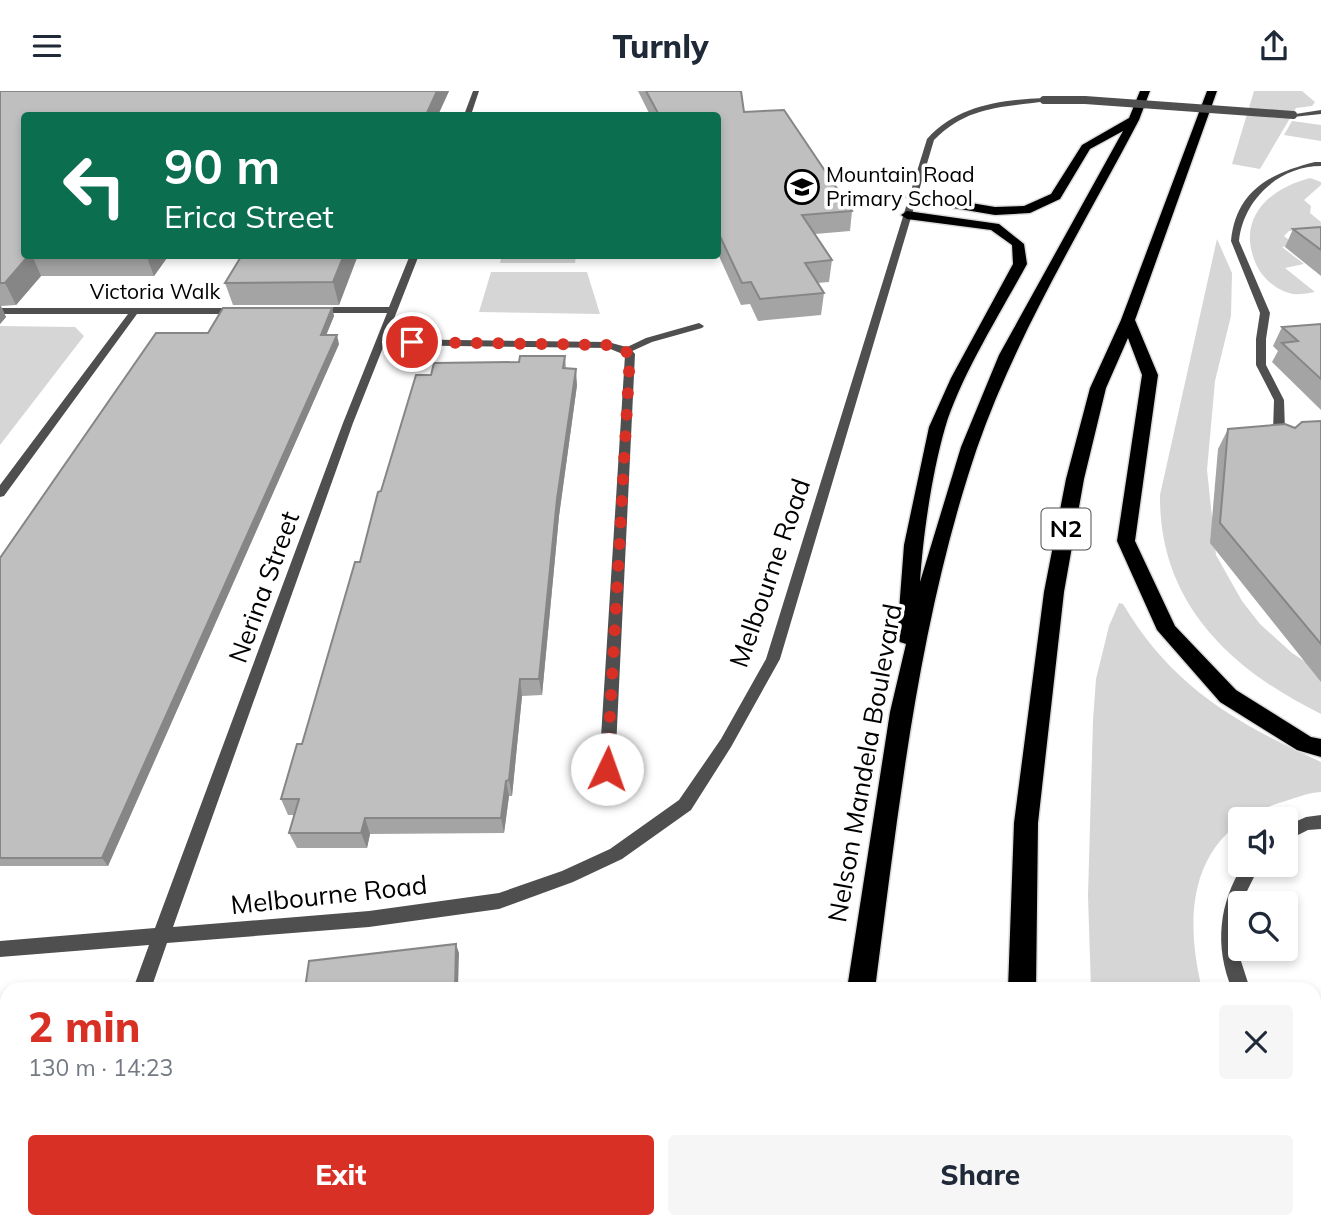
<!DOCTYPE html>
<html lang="en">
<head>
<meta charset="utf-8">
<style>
  :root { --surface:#fff; --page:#f6f6f7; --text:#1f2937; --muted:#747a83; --accent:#d93025 }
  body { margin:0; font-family:Mulish,sans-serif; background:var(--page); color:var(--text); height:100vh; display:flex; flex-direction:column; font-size:26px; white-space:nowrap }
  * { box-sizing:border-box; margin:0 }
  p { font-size:23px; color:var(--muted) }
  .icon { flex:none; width:38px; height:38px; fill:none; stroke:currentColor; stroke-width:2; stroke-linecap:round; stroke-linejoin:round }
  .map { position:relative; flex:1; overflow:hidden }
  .drawer { position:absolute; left:0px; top:891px; width:1321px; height:247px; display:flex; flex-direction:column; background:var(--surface); border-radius:21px 21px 0 0; box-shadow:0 4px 10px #0003 }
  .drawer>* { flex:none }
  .top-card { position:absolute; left:21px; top:21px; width:700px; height:147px; border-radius:7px; box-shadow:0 4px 10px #0003; background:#0b6e4f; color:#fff; overflow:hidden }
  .buttons { position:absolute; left:1228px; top:716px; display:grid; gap:14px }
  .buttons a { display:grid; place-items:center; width:70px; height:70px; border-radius:7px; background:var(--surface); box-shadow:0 4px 10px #0003; font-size:35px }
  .pin { position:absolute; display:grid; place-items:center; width:60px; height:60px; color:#fff; margin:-30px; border:4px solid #fff; border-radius:50%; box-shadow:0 2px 7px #0007 }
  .me { position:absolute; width:77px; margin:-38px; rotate:3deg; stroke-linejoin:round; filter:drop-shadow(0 0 5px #0008) }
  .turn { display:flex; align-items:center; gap:24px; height:147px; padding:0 28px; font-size:32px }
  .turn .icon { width:91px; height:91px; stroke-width:2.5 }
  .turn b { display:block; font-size:49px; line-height:60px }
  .round { display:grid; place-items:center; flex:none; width:74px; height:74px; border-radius:7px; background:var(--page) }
  .head { display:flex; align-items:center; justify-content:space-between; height:119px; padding:0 28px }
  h1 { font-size:42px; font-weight:800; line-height:52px; color:var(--accent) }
  .cta { display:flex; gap:14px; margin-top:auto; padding:14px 28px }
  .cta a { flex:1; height:80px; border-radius:7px; background:var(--accent); color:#fff; font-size:28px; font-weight:800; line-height:80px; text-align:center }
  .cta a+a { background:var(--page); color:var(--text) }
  header { display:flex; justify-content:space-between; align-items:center; height:91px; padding:0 28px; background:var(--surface); font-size:32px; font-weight:800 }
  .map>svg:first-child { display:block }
  .green { fill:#d6d6d6 }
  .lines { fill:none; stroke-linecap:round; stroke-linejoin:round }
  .motorway-casing { stroke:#dbdbdb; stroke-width:3 }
  .service { fill:#4f4f4f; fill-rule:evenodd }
  .minor { fill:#4f4f4f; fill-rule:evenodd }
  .motorway { fill:#000; fill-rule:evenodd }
  .minor-bridge { stroke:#4f4f4f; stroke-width:8 }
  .wall { fill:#a4a4a4 }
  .shaded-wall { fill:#868686 }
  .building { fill:#bfbfbf; stroke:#868686; stroke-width:2 }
  .route { stroke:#d93025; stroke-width:12; stroke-dasharray:0 21.6 }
  .labels { text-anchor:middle; stroke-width:7; stroke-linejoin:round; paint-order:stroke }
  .far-poi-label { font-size:21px; fill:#000; stroke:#fff; text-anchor:start }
  .far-street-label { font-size:21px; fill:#000; stroke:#fff }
  .shield { fill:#fff; stroke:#4c4c4c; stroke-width:2 }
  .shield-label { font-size:24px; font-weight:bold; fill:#000 }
  .street-label { font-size:26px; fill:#000; stroke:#fff }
</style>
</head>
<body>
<header><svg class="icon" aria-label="menu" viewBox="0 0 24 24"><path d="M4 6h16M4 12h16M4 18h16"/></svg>Turnly<svg class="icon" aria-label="share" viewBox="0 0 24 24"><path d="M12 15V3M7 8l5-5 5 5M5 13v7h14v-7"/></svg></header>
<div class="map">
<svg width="1321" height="1136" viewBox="0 0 1321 1136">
  <rect width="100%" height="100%" fill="#fff"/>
  <!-- green -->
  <g class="green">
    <polygon points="1254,0 1302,0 1315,11 1312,15 1296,17 1260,78 1232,73"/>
    <polygon points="1292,30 1321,34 1321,50 1284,44"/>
    <path d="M1310 87 1321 91V94L1304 109 1311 115 1310 122 1321 131V138L1289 140 1284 145 1295 154 1282 156 1304 173 1285 177 1315 201C1308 202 1300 204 1293 203 1277 200 1262 187 1256 173 1236 128 1268 98 1310 87Z"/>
    <path d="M1217 148 1232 182 1231 225 1215 290 1207 379 1216 464 1242 510 1260 533 1292 562 1321 581V623C1230 578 1159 512 1160 404Z"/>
    <polygon points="502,165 502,164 576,165 575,172 500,172"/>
    <polygon points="491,181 587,181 600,223 479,221"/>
    <polygon points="0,235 75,236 84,245 0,354"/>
    <path d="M1119 512 1123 513C1172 596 1236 632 1321 671V701C1306 702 1293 708 1279 712 1193 741 1182 816 1202 898H1091L1088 805 1093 629 1096 588 1109 535Z"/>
    <polygon points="1314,1124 1321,1136 1197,1136 1199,1130 1314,1130"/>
  </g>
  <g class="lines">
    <!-- motorway casing -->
    <g class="motorway-casing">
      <g id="motorway">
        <path d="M1140 0H1150L1139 29C1083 136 1017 242 977 357 918 531 899 716 875 898H847L890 621 906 553 900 551 897 546 904 454 929 336 951 287 1013 173 1012 154 991 139 907 128 901 124 907 120 999 133 1024 153 1027 173C1001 221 960 286 945 337 932 382 923 444 920 491L961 356 999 264 1123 40 1090 58 1060 108 1030 122 995 124 912 110 906 106 912 102 995 116 1024 115 1051 103 1082 54 1129 27Z"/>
        <polygon points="1207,0 1217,0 1135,229 1158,284 1135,450 1175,535 1236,599 1311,646 1321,648 1321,666 1297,659 1220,611 1157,539 1117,450 1142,284 1128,247 1106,297 1084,388 1064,501 1038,732 1036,898 1008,898 1014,732 1044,501 1066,388 1090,297 1121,229"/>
        <polygon points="816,1130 848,1130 847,1136 815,1136"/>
        <rect x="1000" y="1130" width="32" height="6"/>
        <polygon points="1136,1130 1168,1130 1167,1136 1135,1136"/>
      </g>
    </g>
    <!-- service -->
    <g class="service">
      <path d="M1315 71H1321V75C1279 75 1243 109 1239 150L1270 222 1266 248V274L1284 309 1285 340 1288 351 1282 354 1276 351 1273 340 1274 309 1256 274V248L1260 222 1231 150C1236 99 1271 82 1315 71Z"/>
      <polygon points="699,232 704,235 702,237 652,251 630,261 621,259 646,247"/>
    </g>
    <!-- minor -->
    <g class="minor">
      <polygon points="473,0 479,0 471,24 464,24"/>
      <path d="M1044 7 1046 10C1002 17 969 14 934 49L780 568 731 656 691 719 622 768 573 791 499 818 369 836 167 852 151 898H133L149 854 0 866V850L155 837 343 332 387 222H314L309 219 314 216H389L410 164H419L386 248 608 251 630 257 635 263 615 678 612 682 607 684 602 682 599 678 625 264 608 257 384 254 353 332 173 836 369 820 499 802 562 780 610 758 679 709 721 648 766 568 927 48C958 14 1001 9 1044 7Z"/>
      <polygon points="1321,19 1321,23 1293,26 1289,24"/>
      <polygon points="0,217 238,217 243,220 238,223 137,223 4,405 0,406 0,394 128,223 0,223"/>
      <polygon points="1321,724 1321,738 1308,739 1286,750 1286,735 1306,726"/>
      <path d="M1243 774H1260L1241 812 1238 834 1240 867 1250 898H1232C1214 855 1219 812 1243 774Z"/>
      <polygon points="1314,1026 1321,1029 1321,1059 1314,1056"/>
      <polygon points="48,1130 69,1130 68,1136 46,1136"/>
    </g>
    <!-- motorway -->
    <use href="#motorway" class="motorway"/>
    <!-- minor-bridge -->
    <polyline class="minor-bridge" points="1044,9 1085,9 1293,24"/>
  </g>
  <!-- wall -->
  <g class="wall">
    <polygon points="0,0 449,0 438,24 24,164 169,164 154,185 41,185 16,214 1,215 6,226 0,233"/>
    <polygon points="638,0 741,0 744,21 852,120 850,140 815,143 832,169 829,191 817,192 824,202 821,224 758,230 750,213 741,214 718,163 718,24 650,24"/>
    <polygon points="1321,136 1321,185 1285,156 1293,138"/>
    <polygon points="358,164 339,214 233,214 225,192"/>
    <polygon points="332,217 334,225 326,244 339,253 108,775 0,775 0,467 208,242"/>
    <polygon points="1321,233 1321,319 1272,271 1278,260 1273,255 1282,236"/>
    <polygon points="565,265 566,277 577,294 559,425 542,604 522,605 512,705 509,705 504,742 370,743 367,757 297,757 289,742 294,724 288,724 281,708 302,653 360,471 381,400 431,284"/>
    <polygon points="1321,330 1321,591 1210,452 1218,358 1228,338 1295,337"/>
  </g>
  <!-- shaded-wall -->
  <g class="shaded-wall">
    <polygon points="437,0 449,0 438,24 426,24"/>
    <polygon points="29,164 32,164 41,185 16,214 5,192"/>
    <polygon points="146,164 169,164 154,185"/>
    <polygon points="344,164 358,164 339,214 333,191"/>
    <polygon points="0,214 6,226 0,233"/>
    <polygon points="332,217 334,225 323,252 321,244"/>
    <polygon points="337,244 339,253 108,775 102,767"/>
    <polygon points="576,278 577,294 559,425 542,604 539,588 557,408"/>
    <polygon points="520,588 522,605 512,705 509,689"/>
    <polygon points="506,690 509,705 504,742 501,727"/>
    <polygon points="365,727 370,743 367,757 361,742"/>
    <polygon points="456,853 459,862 458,898 455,898"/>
    <polygon points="5,968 7,969 7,986 5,984"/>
    <polygon points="7,1067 7,1130 0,1132 0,1124"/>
  </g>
  <!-- building -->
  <g class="building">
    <polygon points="0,0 437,0 426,24 24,24 24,164 29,164 5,192 0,192"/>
    <polygon points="646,0 741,0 744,21 784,19 852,120 802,124 832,169 805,172 824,202 760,208 751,191 742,192 718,141 718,24 659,24"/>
    <polygon points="1321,136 1321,159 1293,138"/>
    <polygon points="242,164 344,164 333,191 225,192"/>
    <polygon points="223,217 332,217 321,244 337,244 102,767 0,767 0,467 156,242 208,242"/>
    <polygon points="1321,233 1321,288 1282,252 1298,250 1282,236"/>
    <polygon points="520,265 565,265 563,277 576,278 557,408 539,588 520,588 509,689 506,690 501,727 365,727 361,742 289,742 299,708 281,708 297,653 302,653 355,471 360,471 378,401 381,400 416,284 431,284 434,272 519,271"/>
    <polygon points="1321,330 1321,553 1220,432 1228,338 1285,333 1295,337 1302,331"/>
    <polygon points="456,853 455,898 305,898 309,870"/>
    <polygon points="5,968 5,984 7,984 7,1067 4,1122 0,1124 0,970"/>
  </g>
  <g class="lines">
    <!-- route -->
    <polyline class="route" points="412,251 608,254 617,256 630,263 607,678"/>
  </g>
  <!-- icons -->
  <defs>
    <g id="school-ring" transform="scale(1.75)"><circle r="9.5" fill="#fff" stroke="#000" stroke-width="1.5"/><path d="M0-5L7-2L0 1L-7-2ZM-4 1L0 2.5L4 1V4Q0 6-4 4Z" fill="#000"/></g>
  </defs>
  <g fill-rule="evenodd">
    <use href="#school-ring" x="802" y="96"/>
  </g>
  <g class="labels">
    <!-- far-poi labels -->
    <g class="far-poi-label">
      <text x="826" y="91">Mountain Road<tspan x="826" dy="24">Primary School</tspan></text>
    </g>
    <!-- far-street labels -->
    <g class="far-street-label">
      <text x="155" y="208">Victoria Walk</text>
    </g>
    <!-- shield labels -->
    <rect class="shield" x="1041.5" y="417.5" width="49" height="41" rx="5"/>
    <g class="shield-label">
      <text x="1066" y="446">N2</text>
    </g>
    <!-- street labels -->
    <g class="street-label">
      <text transform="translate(770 482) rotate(-71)" y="9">Melbourne Road</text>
      <text transform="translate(264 496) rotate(-70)" y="9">Nerina Street</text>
      <text transform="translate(865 672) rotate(-80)" y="9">Nelson Mandela Boulevard</text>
      <text transform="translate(329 804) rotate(-6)" y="9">Melbourne Road</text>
    </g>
  </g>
</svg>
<div class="buttons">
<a><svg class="icon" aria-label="sound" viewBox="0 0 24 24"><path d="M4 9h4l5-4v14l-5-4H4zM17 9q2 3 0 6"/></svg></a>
<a><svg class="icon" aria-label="search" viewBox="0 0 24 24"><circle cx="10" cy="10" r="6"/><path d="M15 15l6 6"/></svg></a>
</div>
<div class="pin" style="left:412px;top:251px;background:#d93025"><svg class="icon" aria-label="arrive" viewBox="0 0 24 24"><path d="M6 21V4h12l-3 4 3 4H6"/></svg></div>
<svg class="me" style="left:607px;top:678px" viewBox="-20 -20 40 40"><circle r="19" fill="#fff"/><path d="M0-13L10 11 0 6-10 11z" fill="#d93025"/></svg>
<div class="top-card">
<div class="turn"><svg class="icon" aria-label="left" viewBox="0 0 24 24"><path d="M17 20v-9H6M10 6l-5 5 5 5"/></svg><div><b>90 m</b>Erica Street</div></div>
</div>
<section class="drawer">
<div class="head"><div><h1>2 min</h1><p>130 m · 14:23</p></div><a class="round"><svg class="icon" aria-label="close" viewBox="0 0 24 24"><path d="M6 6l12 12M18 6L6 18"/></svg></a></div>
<div class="cta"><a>Exit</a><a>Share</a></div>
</section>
</div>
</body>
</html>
